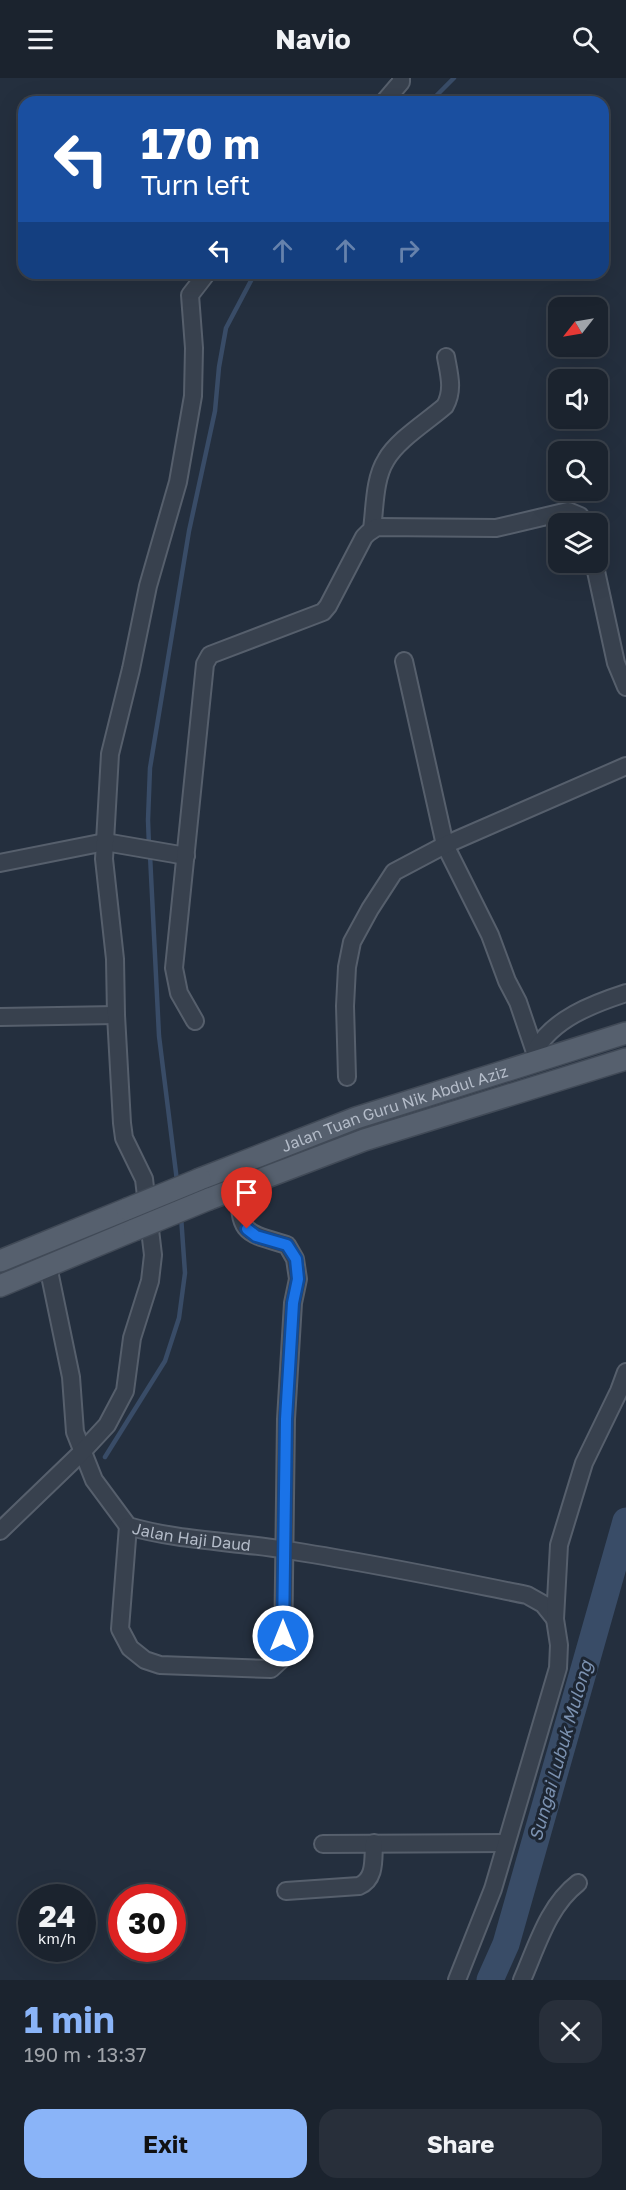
<!DOCTYPE html>
<html lang="en">
<head>
<meta charset="utf-8">
<style>
  :root { --surface:#1b232e; --page:#282f3a; --text:#f1f3f6; --muted:#a0a4aa; --line:#39404a; --accent:#8ab4f8 }
  body { margin:0; font-family:"Golos Text",sans-serif; background:var(--page); color:var(--text); height:100vh; display:flex; flex-direction:column; font-size:22px; white-space:nowrap }
  * { box-sizing:border-box; margin:0 }
  p { font-size:20px; color:var(--muted) }
  .icon { flex:none; width:33px; height:33px; fill:none; stroke:currentColor; stroke-width:2; stroke-linecap:round; stroke-linejoin:round }
  .map { position:relative; height:1902px; overflow:hidden }
  .details { display:flex; flex-direction:column; background:var(--surface); flex:1 }
  .details>* { flex:none }
  .guide { position:absolute; left:18px; top:18px; width:591px; height:183px; border-radius:18px; box-shadow:0 6px 24px #0002,0 0 0 2px var(--line); background:#1a4fa0; color:#fff; overflow:hidden }
  .needle { width:39px; rotate:239deg }
  .buttons { position:absolute; left:548px; top:219px; display:grid; gap:12px }
  .buttons a { display:grid; place-items:center; width:60px; height:60px; border-radius:12px; background:var(--surface); box-shadow:0 6px 24px #0002,0 0 0 2px var(--line); font-size:30px }
  .speed { position:absolute; left:18px; top:1806px; display:flex; gap:12px; font-size:30px; font-weight:700; text-align:center }
  .speed>* { display:grid; place-content:center; width:78px; height:78px; border-radius:50%; background:var(--surface); box-shadow:0 6px 24px #0002,0 0 0 2px var(--line); line-height:1 }
  .speed small { font-size:15px; font-weight:400 }
  .speed .limit { border:9px solid #d22; background:#fff; color:#111 }
  .pin { position:absolute; display:grid; place-items:center; width:51px; height:51px; color:#fff; margin:-62px -26px; border-radius:50% 50% 50% 0; rotate:-45deg; box-shadow:0 0 6px #0007 }
  .pin .icon { rotate:45deg }
  .me { position:absolute; width:66px; margin:-33px; rotate:0deg; stroke-linejoin:round; filter:drop-shadow(0 0 4px #0008) }
  .turn { display:flex; align-items:center; gap:21px; height:126px; padding:0 24px; font-size:27px }
  .turn .icon { width:78px; height:78px; stroke-width:2.5 }
  .turn b { display:block; font-size:42px; line-height:51px }
  .lanes { display:flex; align-items:center; height:57px; padding:0 24px; background:#0003; justify-content:center; gap:30px; direction:ltr }
  .lanes .off { opacity:.35 }
  .round { display:grid; place-items:center; flex:none; width:63px; height:63px; border-radius:18px; background:var(--page) }
  .overview { display:flex; align-items:center; justify-content:space-between; height:102px; padding:0 24px }
  h1 { font-size:36px; font-weight:700; line-height:45px; color:var(--accent) }
  .action { display:flex; gap:12px; margin-top:auto; padding:12px 24px }
  .action a { flex:1; height:69px; border-radius:18px; background:var(--accent); color:#111; font-size:24px; font-weight:700; line-height:69px; text-align:center }
  .action a+a { background:var(--page); color:var(--text) }
  header { display:flex; justify-content:space-between; align-items:center; height:78px; padding:0 24px; background:var(--surface); font-size:27px; font-weight:700 }
  .map>svg:first-child { display:block }
  .lines { fill:none; stroke-linecap:round; stroke-linejoin:round }
  .stream { stroke:#394c67; stroke-width:4.5 }
  .river { stroke:#394c67; stroke-width:27 }
  .minor-casing { stroke:#565f6c; stroke-width:20 }
  .major-casing { stroke:#414a57; stroke-width:24 }
  .minor { stroke:#38414e; stroke-width:16 }
  .major { stroke:#56606e; stroke-width:21 }
  .major-bridge-casing { stroke:#414a57; stroke-width:24; stroke-linecap:butt }
  .major-bridge { stroke:#56606e; stroke-width:21 }
  .route-casing { stroke:#114b97; stroke-width:15 }
  .route { stroke:#1a73e8; stroke-width:10 }
  .labels { text-anchor:middle; stroke-width:6; stroke-linejoin:round; paint-order:stroke }
  .street-label { font-size:16px; fill:#b4bcc9; stroke:#1d2633 }
  .water-label { font-size:18px; font-style:italic; fill:#7c92b1; stroke:#1d2633 }
</style>
</head>
<body>
<header><svg class="icon" aria-label="menu" viewBox="0 0 24 24"><path d="M4 6h16M4 12h16M4 18h16"/></svg>Navio<svg class="icon" aria-label="search" viewBox="0 0 24 24"><circle cx="10" cy="10" r="6"/><path d="M15 15l6 6"/></svg></header>
<div class="map">
<svg width="626" height="1902" viewBox="0 0 626 1902">
  <rect width="100%" height="100%" fill="#242f3e"/>
  <g class="lines">
    <!-- stream -->
    <g class="stream">
      <polyline points="430,24 454,0"/>
      <polyline points="149,768 148,742 150,690 189,453 215,333 219,289 226,250 255,195"/>
      <polyline points="150,777 159,958 177,1103"/>
      <polyline points="105,1379 165,1283 179,1240 185,1195 181,1138"/>
    </g>
    <!-- river -->
    <polyline class="river" points="490,1902 506,1866 626,1443"/>
    <!-- minor casing -->
    <g class="minor-casing">
      <g id="minor">
        <polyline points="384,24 401,4 401,0"/>
        <path d="M372 451C375 430 374 401 386 382 397 362 428 343 445 328 454 312 449 296 446 279"/>
        <polyline points="594,484 616,585 626,609"/>
        <polyline points="404,583 445,767 490,857 507,903 518,924 538,983"/>
        <polyline points="0,785 105,764 186,778"/>
        <polyline points="0,939 116,937"/>
        <polyline points="195,943 179,915 174,890 205,586 210,577 323,534 328,528 364,459 368,455 377,449 496,450 568,433 580,438 585,446"/>
        <path d="M535 973C553 941 592 926 626 915"/>
        <polyline points="347,999 345,928 347,889 352,864 370,831 394,794 445,767 626,688"/>
        <path id="s1" d="M48 1188 71 1299 75 1354 94 1402 128 1448C179 1463 233 1463 286 1472 367 1484 447 1501 527 1517L543 1526 555 1541"/>
        <path d="M128 1448 120 1551 130 1570 145 1582 160 1587 271 1591 283 1580 286 1341 293 1225 298 1201 295 1181 287 1167C243 1154 240 1156 239 1109"/>
        <polyline points="0,1453 82,1374 107,1347 125,1313 132,1260 150,1203 153,1177 144,1101 124,1060 122,1045 116,937 115,881 104,781 110,676 131,591 148,508 178,404 193,318 194,270 190,217 207,195"/>
        <polyline points="323,1766 506,1765"/>
        <path d="M286 1813 359 1808C376 1801 373 1781 374 1765"/>
        <polyline points="457,1902 493,1811 558,1590 559,1567 555,1541 559,1467 584,1385 619,1313 626,1294"/>
        <path d="M522 1902C537 1868 548 1828 578 1805"/>
      </g>
    </g>
    <!-- major casing -->
    <g class="major-casing">
      <g id="major">
        <path id="s2" d="M200 1101 356 1040 626 955"/>
        <polyline points="209,1121 364,1062 626,981"/>
        <polyline points="0,1183 127,1131"/>
        <polyline points="0,1208 134,1152"/>
      </g>
    </g>
    <!-- minor -->
    <use href="#minor" class="minor"/>
    <!-- major -->
    <use href="#major" class="major"/>
    <!-- major-bridge casing -->
    <g class="major-bridge-casing">
      <g id="major-bridge">
        <polyline points="127,1131 200,1101"/>
        <polyline points="134,1152 209,1121"/>
      </g>
    </g>
    <!-- major-bridge -->
    <use href="#major-bridge" class="major-bridge"/>
  </g>
  <g class="lines">
    <!-- route casing -->
    <g class="route-casing">
      <polyline id="route" points="247,1151 256,1158 287,1167 296,1181 298,1201 293,1225 286,1341 283,1558"/>
    </g>
    <!-- route -->
    <use href="#route" class="route"/>
  </g>
  <g class="labels">
    <!-- street labels -->
    <g class="street-label">
      <text dy="6" stroke="none"><textPath href="#s2" startOffset="207">Jalan Tuan Guru Nik Abdul Aziz</textPath></text>
      <text dy="6" stroke="none"><textPath href="#s1" startOffset="342">Jalan Haji Daud</textPath></text>
    </g>
    <!-- water labels -->
    <g class="water-label">
      <text transform="translate(561 1673) rotate(-74)" y="6">Sungai Lubuk Mulong</text>
    </g>
  </g>
</svg>
<div class="buttons">
<a><svg class="needle" viewBox="-14 -14 28 28"><path d="M0-13l5 13h-10z" fill="#e53935"/><path d="M0 13l5-13h-10z" fill="#a0a4aa"/></svg></a>
<a><svg class="icon" aria-label="sound" viewBox="0 0 24 24"><path d="M4 9h4l5-4v14l-5-4H4zM17 9q2 3 0 6"/></svg></a>
<a><svg class="icon" aria-label="search" viewBox="0 0 24 24"><circle cx="10" cy="10" r="6"/><path d="M15 15l6 6"/></svg></a>
<a><svg class="icon" aria-label="layers" viewBox="0 0 24 24"><path d="M12 4l9 5-9 5-9-5zM3 14l9 5 9-5"/></svg></a>
</div>
<div class="speed"><div>24<small>km/h</small></div><div class="limit">30</div></div>
<div class="pin" style="left:247px;top:1151px;background:#d93025"><svg class="icon" aria-label="arrive" viewBox="0 0 24 24"><path d="M6 21V4h12l-3 4 3 4H6"/></svg></div>
<svg class="me" style="left:283px;top:1558px" viewBox="-20 -20 40 40"><circle r="17" fill="#1a73e8" stroke="#fff" stroke-width="3"/><path d="M0-11L8 9 0 5-8 9z" fill="#fff"/></svg>
<div class="guide">
<div class="turn"><svg class="icon" aria-label="left" viewBox="0 0 24 24"><path d="M17 20v-9H6M10 6l-5 5 5 5"/></svg><div><b>170 m</b>Turn left</div></div>
<div class="lanes"><svg class="icon" aria-label="left" viewBox="0 0 24 24"><path d="M17 20v-9H6M10 6l-5 5 5 5"/></svg><svg class="icon off" aria-label="ahead" viewBox="0 0 24 24"><path d="M12 20V5M6 11l6-6 6 6"/></svg><svg class="icon off" aria-label="ahead" viewBox="0 0 24 24"><path d="M12 20V5M6 11l6-6 6 6"/></svg><svg class="icon off" aria-label="right" viewBox="0 0 24 24"><path d="M7 20v-9h11M14 6l5 5-5 5"/></svg></div>
</div>
</div>
<section class="details">
<div class="overview"><div><h1>1 min</h1><p>190 m · 13:37</p></div><a class="round"><svg class="icon" aria-label="close" viewBox="0 0 24 24"><path d="M6 6l12 12M18 6L6 18"/></svg></a></div>
<div class="action"><a>Exit</a><a>Share</a></div>
</section>
</body>
</html>
